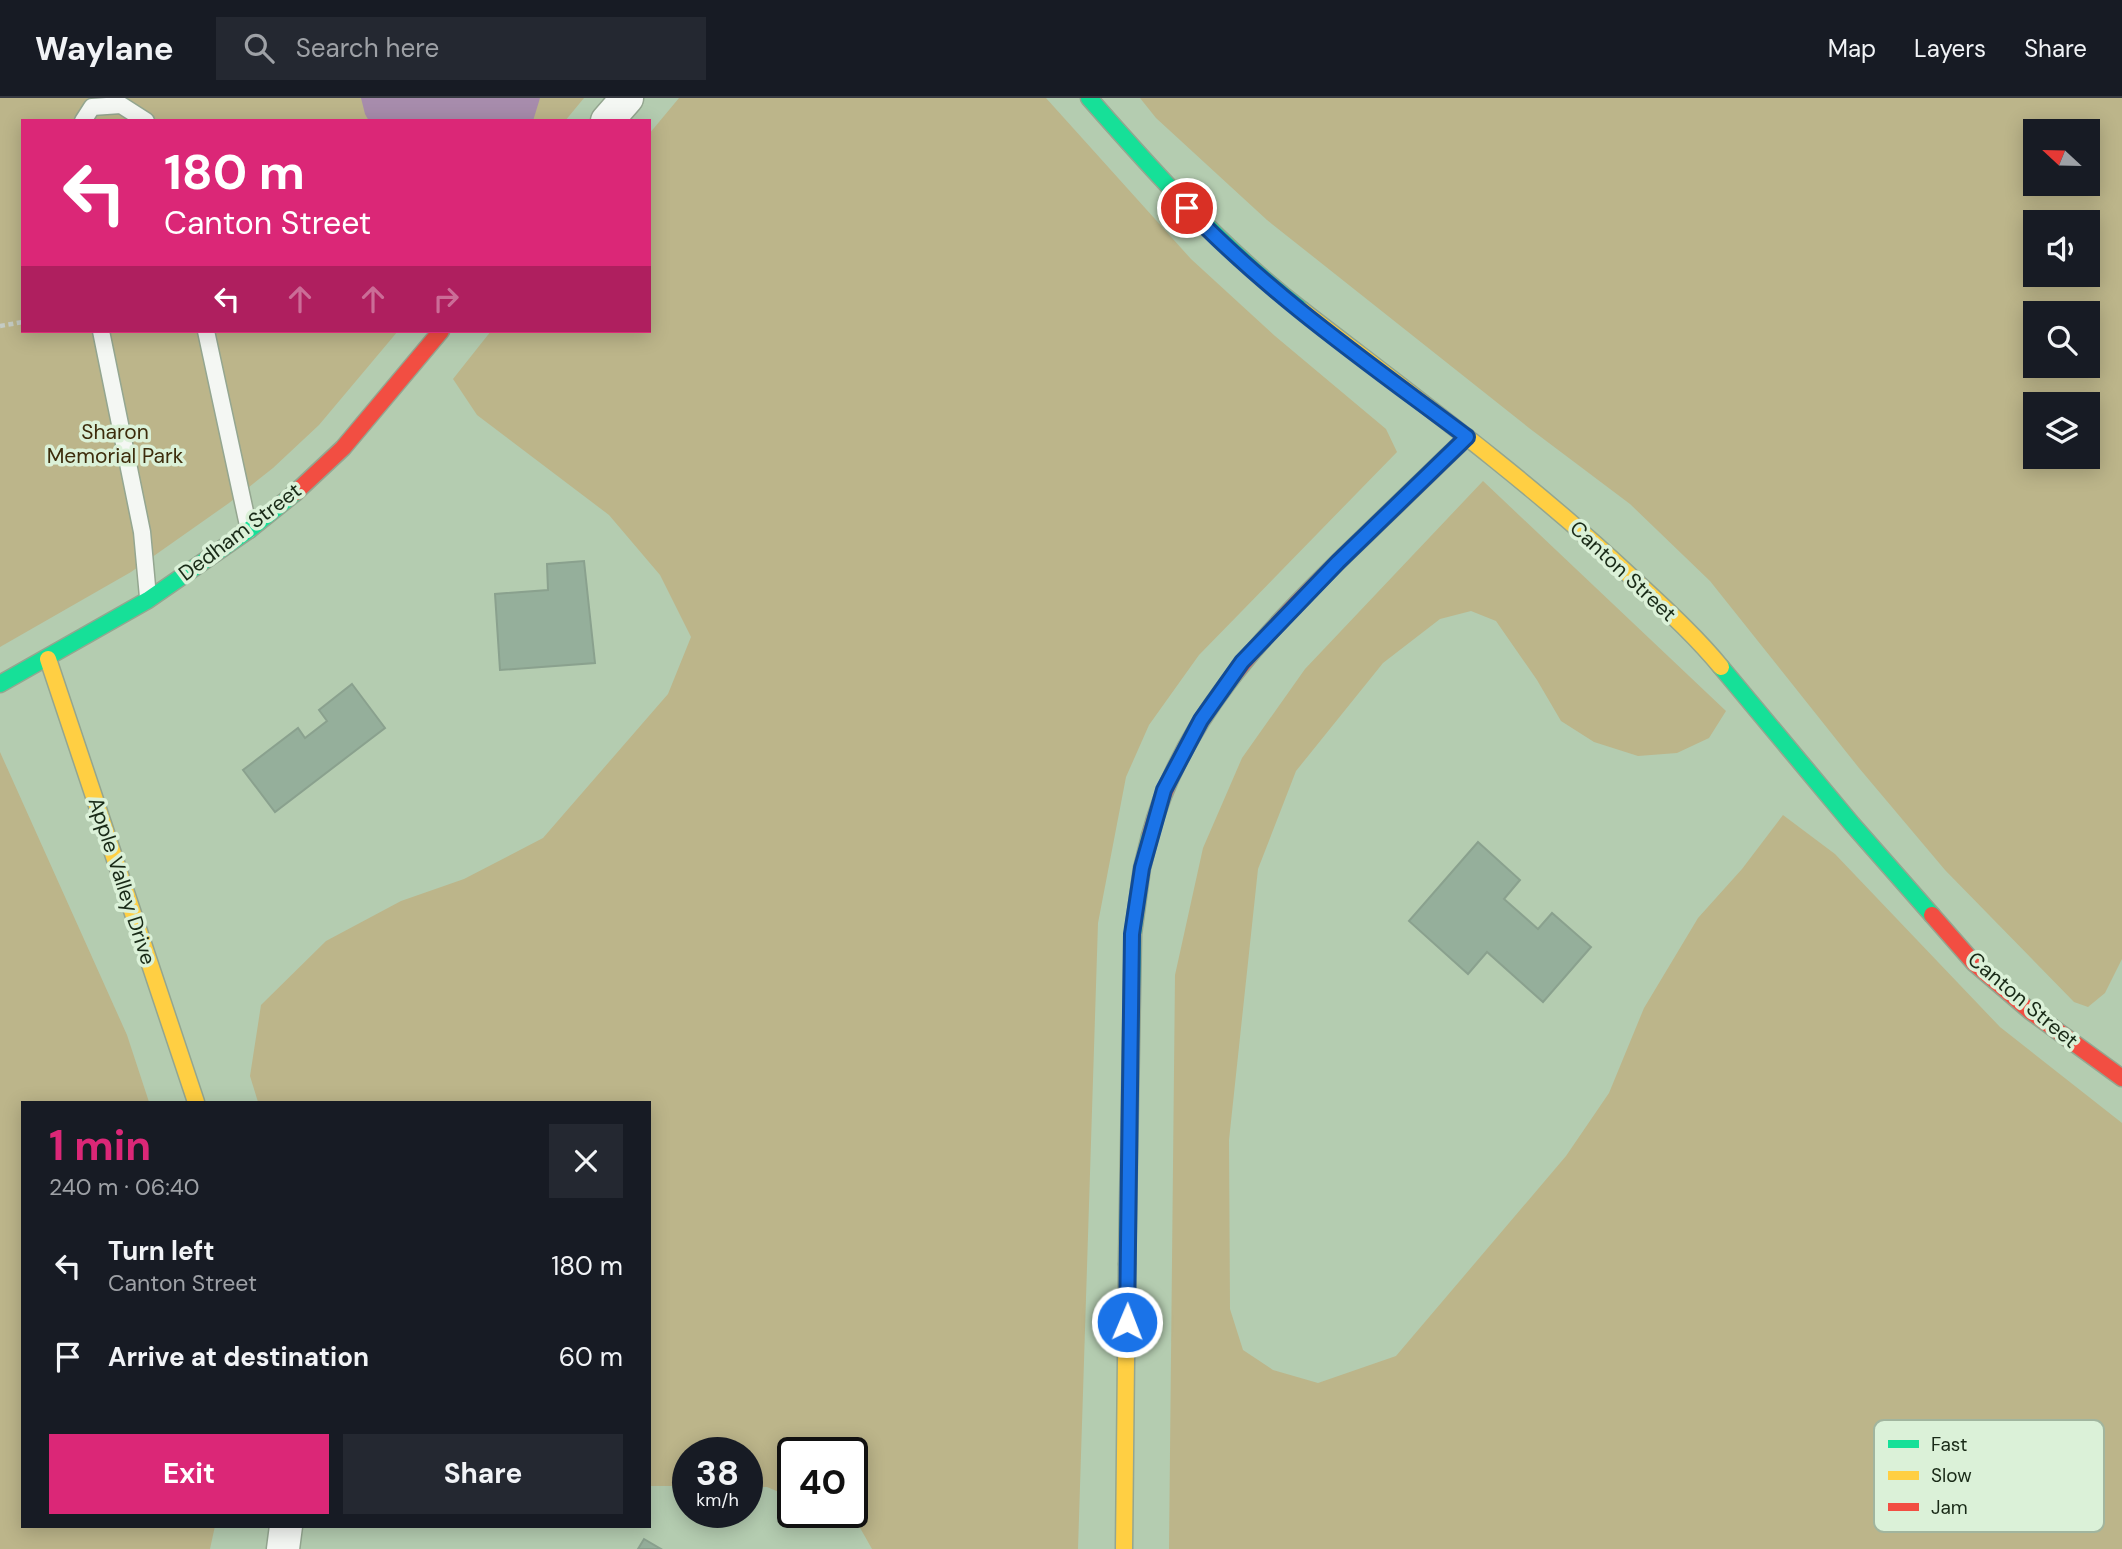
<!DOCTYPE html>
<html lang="en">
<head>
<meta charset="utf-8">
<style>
  :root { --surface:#171b24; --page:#242831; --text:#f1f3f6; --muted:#9ea1a6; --line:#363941; --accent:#db2777 }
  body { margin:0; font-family:"DM Sans",sans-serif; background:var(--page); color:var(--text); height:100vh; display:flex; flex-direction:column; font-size:26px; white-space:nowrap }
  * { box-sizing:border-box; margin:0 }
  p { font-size:23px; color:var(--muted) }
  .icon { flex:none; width:38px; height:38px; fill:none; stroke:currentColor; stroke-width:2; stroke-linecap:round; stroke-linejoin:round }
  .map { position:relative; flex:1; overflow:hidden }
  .details { position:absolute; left:21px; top:1003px; width:630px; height:427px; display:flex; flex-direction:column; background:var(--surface); border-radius:0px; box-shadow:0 4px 18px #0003 }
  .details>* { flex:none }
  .hud { position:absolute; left:21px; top:21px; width:630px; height:214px; border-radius:0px; box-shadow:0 4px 18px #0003; background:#db2777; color:#fff; overflow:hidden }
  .needle { width:46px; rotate:292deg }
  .buttons { position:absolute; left:2023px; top:21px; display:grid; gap:14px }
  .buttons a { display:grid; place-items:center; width:77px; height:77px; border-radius:0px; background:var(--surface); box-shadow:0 4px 18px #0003; font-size:35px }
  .speed { position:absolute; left:672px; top:1339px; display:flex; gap:14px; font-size:35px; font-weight:700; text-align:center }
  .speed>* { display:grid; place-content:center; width:91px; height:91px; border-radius:50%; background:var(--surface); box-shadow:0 4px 18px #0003; line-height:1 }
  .speed small { font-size:18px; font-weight:400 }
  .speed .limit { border:4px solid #111; border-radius:10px; background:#fff; color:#111 }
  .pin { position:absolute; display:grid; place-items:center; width:60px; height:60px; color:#fff; margin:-30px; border:4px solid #fff; border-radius:50%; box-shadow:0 2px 7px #0007 }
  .me { position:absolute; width:77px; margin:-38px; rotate:1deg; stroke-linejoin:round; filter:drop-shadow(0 0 5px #0008) }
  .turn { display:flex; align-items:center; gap:24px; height:147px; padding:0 28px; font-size:32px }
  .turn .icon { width:91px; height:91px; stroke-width:2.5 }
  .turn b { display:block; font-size:49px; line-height:60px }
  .lanes { display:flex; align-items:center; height:66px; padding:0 28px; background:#0003; justify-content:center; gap:35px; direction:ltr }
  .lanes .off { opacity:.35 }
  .round { display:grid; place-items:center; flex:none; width:74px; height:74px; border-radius:0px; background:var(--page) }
  .summary { display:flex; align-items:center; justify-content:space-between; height:119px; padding:0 28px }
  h1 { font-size:42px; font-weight:700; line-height:52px; color:var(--accent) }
  .button { display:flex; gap:14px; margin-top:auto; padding:14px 28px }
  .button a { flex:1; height:80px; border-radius:0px; background:var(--accent); color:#fff; font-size:28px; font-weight:700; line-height:80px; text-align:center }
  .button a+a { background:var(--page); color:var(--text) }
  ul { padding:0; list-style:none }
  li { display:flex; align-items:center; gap:21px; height:91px; padding:0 28px }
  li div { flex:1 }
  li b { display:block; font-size:26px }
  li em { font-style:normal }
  header { display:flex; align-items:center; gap:42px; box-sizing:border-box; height:98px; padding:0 35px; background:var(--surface); border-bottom:2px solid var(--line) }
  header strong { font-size:33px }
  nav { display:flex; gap:38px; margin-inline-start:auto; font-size:24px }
  .search { width:490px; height:63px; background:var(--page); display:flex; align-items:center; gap:18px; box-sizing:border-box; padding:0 24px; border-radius:0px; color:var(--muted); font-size:26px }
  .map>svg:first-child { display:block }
  .green { fill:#bcb58a; fill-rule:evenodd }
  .water { fill:#a78cac }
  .building { fill:#95af9b; stroke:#8aa18e; stroke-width:2 }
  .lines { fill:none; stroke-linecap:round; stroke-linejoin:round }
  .lane-casing { stroke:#94a690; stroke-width:19 }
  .street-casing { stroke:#94a690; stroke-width:35 }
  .fast-casing { stroke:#94a690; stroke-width:19 }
  .slow-casing { stroke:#94a690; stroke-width:19 }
  .jam-casing { stroke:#94a690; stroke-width:19 }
  .path { stroke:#c5ccc4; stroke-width:4.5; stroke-dasharray:5 3.5; stroke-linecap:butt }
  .lane { stroke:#f4f7f3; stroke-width:16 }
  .street { stroke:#f4f7f3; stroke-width:32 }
  .fast { stroke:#16e098; stroke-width:16 }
  .slow { stroke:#ffcf43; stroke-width:16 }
  .jam { stroke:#f24e42; stroke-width:16 }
  .route-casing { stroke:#114b97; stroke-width:18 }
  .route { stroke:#1a73e8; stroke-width:12 }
  .labels { text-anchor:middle; stroke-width:7; stroke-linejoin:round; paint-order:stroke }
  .park-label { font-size:21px; fill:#3d2c0c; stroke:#dbf1d8 }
  .street-label { font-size:21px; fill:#192a17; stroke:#dbf1d8 }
  .key { fill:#dbf1d8; stroke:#a1b59e; stroke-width:2 }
  .key-label { font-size:19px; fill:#192a17 }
</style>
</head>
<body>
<header>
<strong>Waylane</strong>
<div class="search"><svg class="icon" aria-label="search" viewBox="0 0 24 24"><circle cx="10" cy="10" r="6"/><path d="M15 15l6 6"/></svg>Search here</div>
<nav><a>Map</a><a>Layers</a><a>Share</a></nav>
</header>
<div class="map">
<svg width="2122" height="1451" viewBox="0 0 2122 1451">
  <rect width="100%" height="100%" fill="#b4ccb0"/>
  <!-- green -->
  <g class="green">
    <polygon points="0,0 584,0 565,23 23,23 23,233 398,233 319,327 273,370 229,405 131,474 0,549"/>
    <polygon points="679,0 1046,0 1191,161 1275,238 1386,331 1397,354 1199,557 1149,627 1126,679 1098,825 1078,1451 872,1451 859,1428 825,1414 852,1414 852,1354 793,1354 793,1400 767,1389 747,1389 747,1354 688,1354 688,1388 649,1388 649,1004 258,1004 250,978 261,907 326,843 401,803 464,781 543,740 668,596 691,539 660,477 609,417 477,317 453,281 491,233 649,233 649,36"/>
    <path d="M1140 0H2122V861L2105 895 2088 909 2074 904 1945 772 1859 670 1710 483 1630 406 1529 330 1267 122 1156 20ZM2088 33V86H2035V33ZM2088 124V177H2035V124ZM2088 215V268H2035V215ZM2088 306V359H2035V306Z"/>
    <polygon points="1483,383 1726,613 1709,640 1677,655 1638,658 1594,644 1561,623 1537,582 1496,523 1471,513 1440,521 1383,565 1296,673 1258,771 1229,1042 1230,1211 1243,1252 1273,1272 1318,1285 1396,1258 1566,1058 1609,995 1644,910 1698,820 1742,771 1783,717 1835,756 2000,929 2122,1025 2122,1451 1169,1451 1175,877 1203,750 1242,660 1305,571"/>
    <polygon points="0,654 127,937 149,1004 23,1004 23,1428 215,1428 210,1451 0,1451"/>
  </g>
  <!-- water -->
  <polygon class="water" points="361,0 540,0 533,23 369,23 365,16"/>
  <!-- building -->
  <g class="building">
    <polygon points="584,463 595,565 500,572 495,496 548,492 547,466"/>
    <polygon points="352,586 385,630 275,714 243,672 298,630 305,640 327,623 319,612"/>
    <polygon points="1478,744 1520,782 1504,801 1538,831 1552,815 1591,849 1543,904 1487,854 1468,876 1409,823"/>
    <polygon points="644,1441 661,1451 638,1451"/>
  </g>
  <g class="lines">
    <!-- lane casing -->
    <g class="lane-casing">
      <g id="lane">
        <polyline points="83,23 92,9 121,7 146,23"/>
        <polyline points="101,233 142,434 148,499"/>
        <polyline points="206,233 249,432"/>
      </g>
    </g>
    <!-- street casing -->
    <g class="street-casing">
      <g id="street">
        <polyline points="607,23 627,0"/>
        <polyline points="283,1451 286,1428"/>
      </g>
    </g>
    <!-- fast casing -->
    <g class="fast-casing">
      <g id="fast">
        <path d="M1089 0C1155 75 1222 150 1302 212"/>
        <polyline points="1344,458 1467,339"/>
        <polyline points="1721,569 1852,726 1932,817"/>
        <polyline points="0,586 148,502 249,432 295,395"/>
        <polyline points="1127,1166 1133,836 1142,770 1150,738"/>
      </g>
    </g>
    <!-- slow casing -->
    <g class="slow-casing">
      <g id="slow">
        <path d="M1302 212C1412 297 1525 380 1627 475 1660 506 1693 535 1721 569"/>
        <polyline points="48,561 196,1004"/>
        <polyline points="1124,1451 1127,1166"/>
      </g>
    </g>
    <!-- jam casing -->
    <g class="jam-casing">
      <g id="jam">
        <polyline points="295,395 343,350 441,233"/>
        <path d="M1150 738C1180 624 1262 538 1344 458"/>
        <polyline points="1932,817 1974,865 2030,913 2122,980"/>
      </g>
    </g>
    <!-- path -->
    <polyline class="path" points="0,228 23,224"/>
    <!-- lane -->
    <use href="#lane" class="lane"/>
    <!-- street -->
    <use href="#street" class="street"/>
    <!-- fast -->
    <use href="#fast" class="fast"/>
    <!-- slow -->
    <use href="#slow" class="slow"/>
    <!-- jam -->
    <use href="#jam" class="jam"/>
  </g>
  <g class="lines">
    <!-- route casing -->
    <g class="route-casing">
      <path id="route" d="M1127 1224 1132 836 1142 770 1164 692 1201 622 1242 564 1338 464 1467 339C1371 267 1270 197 1187 110"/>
    </g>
    <!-- route -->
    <use href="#route" class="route"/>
  </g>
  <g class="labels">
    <!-- park labels -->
    <g class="park-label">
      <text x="115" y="341">Sharon<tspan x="115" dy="24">Memorial Park</tspan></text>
    </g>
    <!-- street labels -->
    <g class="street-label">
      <text transform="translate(240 434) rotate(-37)" y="7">Dedham Street</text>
      <text transform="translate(1623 473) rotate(43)" y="7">Canton Street</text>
      <text transform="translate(122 783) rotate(72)" y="7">Apple Valley Drive</text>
      <text transform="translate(2023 902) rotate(40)" y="7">Canton Street</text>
    </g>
  </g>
  <!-- legend -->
  <rect x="1874" y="1322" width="230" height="112" rx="10" class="key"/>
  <rect x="1888" y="1342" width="31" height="8" fill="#16e098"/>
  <rect x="1888" y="1373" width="31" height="9" fill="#ffcf43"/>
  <rect x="1888" y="1405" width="31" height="8" fill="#f24e42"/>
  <g class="key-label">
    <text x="1931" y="1353">Fast</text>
    <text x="1931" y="1384">Slow</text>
    <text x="1931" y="1416">Jam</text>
  </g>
</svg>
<div class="buttons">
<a><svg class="needle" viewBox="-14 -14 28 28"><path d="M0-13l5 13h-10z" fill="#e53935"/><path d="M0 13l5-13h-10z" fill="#9ea1a6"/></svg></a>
<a><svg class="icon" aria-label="sound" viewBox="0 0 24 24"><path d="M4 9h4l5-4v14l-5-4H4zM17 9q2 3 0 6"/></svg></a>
<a><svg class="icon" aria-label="search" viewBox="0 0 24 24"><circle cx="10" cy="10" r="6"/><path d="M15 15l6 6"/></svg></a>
<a><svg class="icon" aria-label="layers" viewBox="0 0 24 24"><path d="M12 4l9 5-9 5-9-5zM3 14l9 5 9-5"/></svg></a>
</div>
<div class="speed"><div>38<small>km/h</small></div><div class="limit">40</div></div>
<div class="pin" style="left:1187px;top:110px;background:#d93025"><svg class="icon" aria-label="arrive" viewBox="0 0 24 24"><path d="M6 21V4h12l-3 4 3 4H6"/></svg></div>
<svg class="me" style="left:1127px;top:1224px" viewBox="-20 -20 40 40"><circle r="17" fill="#1a73e8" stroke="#fff" stroke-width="3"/><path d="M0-11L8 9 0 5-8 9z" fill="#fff"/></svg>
<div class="hud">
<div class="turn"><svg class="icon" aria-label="left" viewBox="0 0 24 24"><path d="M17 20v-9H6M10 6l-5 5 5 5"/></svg><div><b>180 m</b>Canton Street</div></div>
<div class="lanes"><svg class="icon" aria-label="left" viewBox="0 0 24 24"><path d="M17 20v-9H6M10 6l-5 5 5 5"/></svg><svg class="icon off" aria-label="ahead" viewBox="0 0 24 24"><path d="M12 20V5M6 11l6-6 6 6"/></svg><svg class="icon off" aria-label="ahead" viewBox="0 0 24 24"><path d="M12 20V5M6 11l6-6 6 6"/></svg><svg class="icon off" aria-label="right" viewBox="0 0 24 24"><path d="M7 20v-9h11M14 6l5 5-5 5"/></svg></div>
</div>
<section class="details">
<div class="summary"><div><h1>1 min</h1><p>240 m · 06:40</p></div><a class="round"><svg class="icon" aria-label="close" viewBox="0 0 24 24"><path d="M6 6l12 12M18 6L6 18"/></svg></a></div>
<ul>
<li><svg class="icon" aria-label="left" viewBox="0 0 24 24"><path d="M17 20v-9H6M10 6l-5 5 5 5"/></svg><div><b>Turn left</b><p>Canton Street</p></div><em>180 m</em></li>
<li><svg class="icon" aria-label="arrive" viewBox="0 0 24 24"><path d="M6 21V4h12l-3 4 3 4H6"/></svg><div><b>Arrive at destination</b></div><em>60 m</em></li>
</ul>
<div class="button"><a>Exit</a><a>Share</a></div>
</section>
</div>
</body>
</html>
